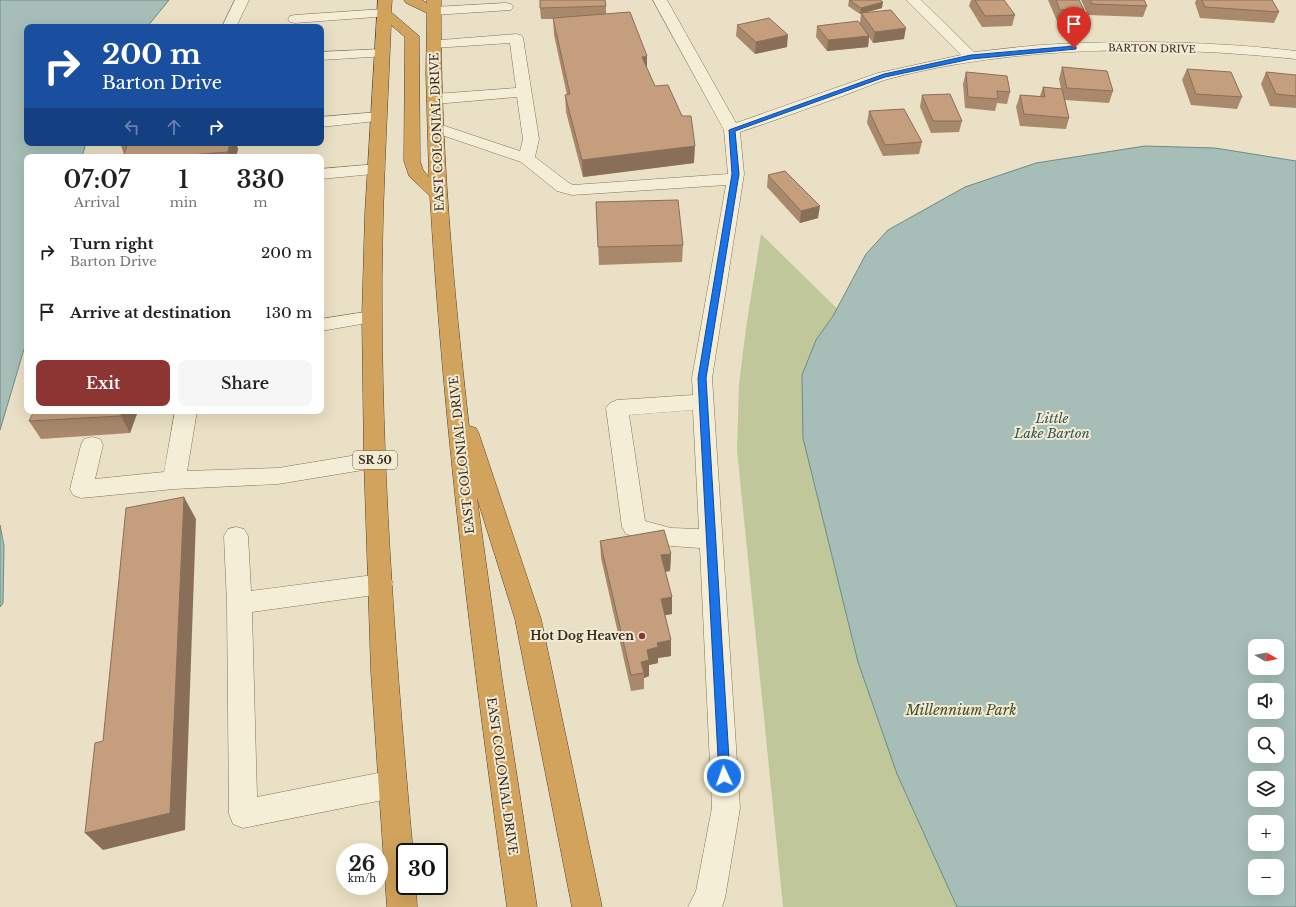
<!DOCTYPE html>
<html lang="en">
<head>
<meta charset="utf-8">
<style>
  :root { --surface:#fff; --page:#f6f6f6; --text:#202124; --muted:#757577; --accent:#8c3532 }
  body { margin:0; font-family:"Libre Baskerville",serif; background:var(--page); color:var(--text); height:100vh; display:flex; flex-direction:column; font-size:15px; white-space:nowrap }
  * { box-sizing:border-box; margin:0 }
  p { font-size:13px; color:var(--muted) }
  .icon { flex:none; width:22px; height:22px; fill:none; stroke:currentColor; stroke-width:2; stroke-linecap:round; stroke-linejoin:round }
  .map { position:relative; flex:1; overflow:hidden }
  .details { position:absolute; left:24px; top:154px; width:300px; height:260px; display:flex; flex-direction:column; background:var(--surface); border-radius:8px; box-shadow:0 4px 16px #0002 }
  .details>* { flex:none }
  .banner { position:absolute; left:24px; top:24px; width:300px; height:122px; border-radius:8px; box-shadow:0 4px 16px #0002; background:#1a4fa0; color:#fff; overflow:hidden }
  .needle { width:26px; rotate:99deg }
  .buttons { position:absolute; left:1248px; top:639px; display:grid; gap:8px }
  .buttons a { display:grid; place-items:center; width:36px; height:36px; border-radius:8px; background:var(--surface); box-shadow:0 4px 16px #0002; font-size:20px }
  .speed { position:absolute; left:336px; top:843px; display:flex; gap:8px; font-size:20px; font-weight:700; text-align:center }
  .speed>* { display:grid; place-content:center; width:52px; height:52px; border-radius:50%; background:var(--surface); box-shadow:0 4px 16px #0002; line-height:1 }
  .speed small { font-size:10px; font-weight:400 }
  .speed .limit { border:2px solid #111; border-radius:6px; background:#fff; color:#111 }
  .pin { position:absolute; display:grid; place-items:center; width:34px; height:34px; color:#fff; margin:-41px -17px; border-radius:50% 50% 50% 0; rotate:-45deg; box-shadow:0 0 4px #0007 }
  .pin .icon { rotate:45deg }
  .me { position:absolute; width:44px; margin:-22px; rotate:357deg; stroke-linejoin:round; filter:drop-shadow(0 0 3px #0008) }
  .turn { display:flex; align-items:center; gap:14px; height:84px; padding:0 12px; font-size:18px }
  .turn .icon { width:52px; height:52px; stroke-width:2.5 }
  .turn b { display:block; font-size:28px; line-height:34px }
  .lanes { display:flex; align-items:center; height:38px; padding:0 12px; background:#0003; justify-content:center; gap:20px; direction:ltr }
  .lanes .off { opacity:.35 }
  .eta { display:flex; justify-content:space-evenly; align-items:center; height:68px; text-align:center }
  .eta b { font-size:24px; font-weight:600; line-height:28px }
  .cta { display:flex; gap:8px; margin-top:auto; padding:8px 12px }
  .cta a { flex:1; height:46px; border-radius:8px; background:var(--accent); color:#fff; font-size:16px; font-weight:600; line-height:46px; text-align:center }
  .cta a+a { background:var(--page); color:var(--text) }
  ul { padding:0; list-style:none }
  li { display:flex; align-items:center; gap:12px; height:60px; padding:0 12px }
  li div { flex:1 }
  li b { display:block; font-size:15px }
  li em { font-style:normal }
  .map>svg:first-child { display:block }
  .green { fill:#c0c79a }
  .water { fill:#a6bdb8; stroke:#6e8b85; fill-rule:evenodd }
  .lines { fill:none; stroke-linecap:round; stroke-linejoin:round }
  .minor-casing { stroke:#83735d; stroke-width:1 }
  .highway-casing { stroke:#514130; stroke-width:1 }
  .minor { fill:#f5eed7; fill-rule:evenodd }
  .highway { fill:#d1a35d; fill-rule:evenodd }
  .wall { fill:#a9886c }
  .shaded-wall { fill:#8a6f58 }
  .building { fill:#c59e7e; stroke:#8a6f58 }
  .route { fill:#1a73e8; stroke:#114b97 }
  .poi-dot { fill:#8c3532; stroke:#f2ead3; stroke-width:1.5 }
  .labels { text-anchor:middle; stroke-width:4; stroke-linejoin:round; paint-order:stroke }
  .far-street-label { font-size:10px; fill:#342a1f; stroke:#f2ead3 }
  .shield { fill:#f2ead3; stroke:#6d6455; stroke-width:1 }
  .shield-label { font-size:11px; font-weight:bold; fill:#342a1f }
  .street-label { font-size:12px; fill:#342a1f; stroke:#f2ead3 }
  .poi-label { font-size:12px; font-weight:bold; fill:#342a1f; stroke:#f2ead3; text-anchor:end }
  .water-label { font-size:13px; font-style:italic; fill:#305352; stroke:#f2ead3 }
  .near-park-label { font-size:14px; font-style:italic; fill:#434f28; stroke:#f2ead3 }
</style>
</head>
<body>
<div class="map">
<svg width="1296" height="907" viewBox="0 0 1296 907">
  <rect width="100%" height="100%" fill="#eae0c5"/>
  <!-- green -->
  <polygon class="green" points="761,234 1130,596 1232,907 783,907 737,450 739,384 746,328"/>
  <!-- water -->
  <g class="water">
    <polygon points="0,0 169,0 147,27 27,27 27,143 86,143 82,157 27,157 27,339 0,430"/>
    <path d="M1145 146 1215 148 1296 161V907H957L897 774 858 662 803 438 802 375 816 340 833 316 866 254 888 230 965 187 1036 163ZM1255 646H1277V668H1255ZM1255 690H1277V712H1255ZM1255 734H1277V756H1255ZM1255 778H1277V800H1255ZM1255 822H1277V844H1255ZM1255 866H1277V888H1255Z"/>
    <polygon points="0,525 4,546 3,603 0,607"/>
  </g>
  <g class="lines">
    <!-- minor casing -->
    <g class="minor-casing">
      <g id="minor">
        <polygon points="235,0 249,0 236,27 222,27"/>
        <path d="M653 0H667L736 123 878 73 961 55 906 0H921L974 52C1003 49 1031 45 1059 44 1136 40 1220 42 1296 51V59C1164 45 1016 45 888 79 872 84 856 91 840 97 806 109 773 121 740 132L744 174 712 378 740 808 725 898 722 907H688L696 891 712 808 700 548 671 546 626 534 622 527 606 408 610 403 617 400 693 395 692 378 726 185 572 195 557 191 521 162 430 131 428 128 430 125 436 123 520 151 523 139 517 97 435 104 430 102 427 99 430 96 435 94 516 88 510 43 434 48 429 47 427 44 429 41 516 34 521 35 523 38 539 139 535 157 569 183 573 185 728 174 724 130ZM693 410 699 529 671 528 645 521 629 415Z"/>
        <polygon points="506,3 511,4 513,7 511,10 434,15 429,14 427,11 429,8 434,7"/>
        <polygon points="384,9 389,10 391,13 389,16 295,23 290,22 288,19 290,16 295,15"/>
        <polygon points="382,49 387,50 389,53 387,56 321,60 321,52"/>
        <polygon points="379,112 385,114 387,117 385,120 321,127 321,117"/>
        <polygon points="377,164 383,165 385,169 383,173 321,179 321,169"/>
        <polygon points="372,311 379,313 382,317 379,321 321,331 321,319"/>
        <polygon points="175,411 197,411 187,471 278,468 375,452 383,454 386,460 383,466 375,468 278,484 174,489 81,498 73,495 70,489 81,445 84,439 92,437 100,439 103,445 95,479 164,472"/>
        <polygon points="236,527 244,529 248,536 251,591 381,574 390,577 393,584 390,591 381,594 252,612 257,797 393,770 403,774 407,784 403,794 393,798 243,828 233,824 229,814 227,603 224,536 228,529"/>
      </g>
    </g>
    <!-- highway casing -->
    <g class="highway-casing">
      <path id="highway" d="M378 0H392L391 12 419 36 420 161 423 170 429 177 426 74 427 13 406 3 404 0H422L427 3V0H441C440 142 453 285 469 426L476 428 479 434 541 619 602 907H572L515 619 477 498 502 679 537 907H507C474 671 444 435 430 196L409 176 404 161 405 37 391 25C387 122 381 219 382 316 383 495 397 674 413 852H405V886H416L417 907H387L371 672 364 460 362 317 365 214Z"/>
    </g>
    <!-- minor -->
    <use href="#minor" class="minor"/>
    <!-- highway -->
    <use href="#highway" class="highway"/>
  </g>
  <!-- wall -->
  <g class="wall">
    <polygon points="849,0 882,8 863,13 904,39 873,43 869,37 868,47 827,51 816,37 817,26 860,23 861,13 860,14 848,6"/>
    <polygon points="971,0 1004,0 1015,15 1012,26 982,27 969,6"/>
    <polygon points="1048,0 1079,0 1084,10 1081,21 1057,21"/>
    <polygon points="1081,0 1144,0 1147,6 1143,17 1088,15"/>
    <polygon points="1196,0 1272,0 1279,12 1274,23 1200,18 1195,3"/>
    <polygon points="606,6 606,14 647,56 647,69 655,86 694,163 583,177 566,112 565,95 567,95 554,35 553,19 541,19 540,8"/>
    <polygon points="737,25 787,47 755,54 736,36"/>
    <polygon points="1062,67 1113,91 1109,103 1065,100 1069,118 1066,129 1020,126 1016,107 1020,95 1040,96 1043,87 1061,89 1059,79"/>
    <polygon points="1187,69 1242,97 1237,109 1191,105 1182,80"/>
    <polygon points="966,72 1010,92 1007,104 997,103 995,111 965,108 963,84"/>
    <polygon points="1266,72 1296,75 1296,108 1270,106 1261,84"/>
    <polygon points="922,95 962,121 959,132 931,133 920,107"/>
    <polygon points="869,111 922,142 919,154 883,156 867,123"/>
    <polygon points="120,143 236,143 238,149 236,157 123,157 124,154"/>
    <polygon points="768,175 818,218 800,223 767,187"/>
    <polygon points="596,202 683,245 682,262 599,265"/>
    <polygon points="34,411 138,411 130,433 41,439 29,421"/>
    <polygon points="600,541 671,554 670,571 665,572 672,597 672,614 665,615 671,656 658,658 658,663 649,665 649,676 644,678 644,689 631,691 601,558"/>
  </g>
  <!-- shaded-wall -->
  <g class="shaded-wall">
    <polygon points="883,2 882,8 860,14 861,8"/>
    <polygon points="906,28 904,39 873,43 875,32"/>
    <polygon points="788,35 787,47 755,54 756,42"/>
    <polygon points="869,36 868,47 827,51 828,40"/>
    <polygon points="647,56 647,73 642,57"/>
    <polygon points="230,143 236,143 238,149 236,157 229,157 228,152"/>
    <polygon points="695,146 694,163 583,177 582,160"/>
    <polygon points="820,206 818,218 800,223 801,211"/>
    <polygon points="122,411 138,411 130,433 121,416"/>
    <polygon points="184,497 196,519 185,830 103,850 85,833"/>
    <polygon points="671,554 670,571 661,572 661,555"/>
    <polygon points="672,597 672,614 660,616 661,599"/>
    <polygon points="671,640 671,656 658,658 658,663 649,665 649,676 644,678 644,673 641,662 647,650 657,643"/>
  </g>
  <!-- building -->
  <g class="building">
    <polygon points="540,0 605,0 606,6 540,8"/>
    <polygon points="849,0 880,0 883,2 861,8"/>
    <polygon points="975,0 1004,0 1015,15 985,16"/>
    <polygon points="1056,0 1079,0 1084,10 1060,10"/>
    <polygon points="1090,0 1144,0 1147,6 1092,4"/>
    <polygon points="1202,0 1272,0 1279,12 1205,7"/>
    <polygon points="891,10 906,28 875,32 861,13"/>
    <polygon points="630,12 647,56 642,57 655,86 668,85 682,116 691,116 695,146 582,160 565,95 570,94 553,18"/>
    <polygon points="769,18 788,35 756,42 737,25"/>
    <polygon points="858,21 869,36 828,40 817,26"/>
    <polygon points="1062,67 1107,71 1113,91 1067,88"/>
    <polygon points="1187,69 1231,72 1242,97 1196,94"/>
    <polygon points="966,72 1007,76 1010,92 997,91 998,99 968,97"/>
    <polygon points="1266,72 1296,75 1296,96 1276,94"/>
    <polygon points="1043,87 1062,89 1069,118 1024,114 1020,95 1045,97"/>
    <polygon points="950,94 962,121 933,121 922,95"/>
    <polygon points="904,109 922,142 885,145 869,111"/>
    <polygon points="128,143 230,143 228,152 164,157 123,157"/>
    <polygon points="785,171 820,206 801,211 768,175"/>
    <polygon points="678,200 683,245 598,247 596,202"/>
    <polygon points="34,411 122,411 121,416 29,421"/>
    <polygon points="184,497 170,813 85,833 95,743 103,741 126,508"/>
    <polygon points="664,530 671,554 661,555 672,597 661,599 671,640 657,643 658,647 647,650 649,660 641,662 644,673 631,675 600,541"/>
  </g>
  <!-- route -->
  <polygon class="route" points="1074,46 1076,47 1076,49 971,59 885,77 735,131 739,174 706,378 730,776 729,780 724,782 720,780 719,776 698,378 732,174 729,130 884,74 971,55"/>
  <!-- markers -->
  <circle class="poi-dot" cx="642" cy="636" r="4"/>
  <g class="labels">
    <!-- far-street labels -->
    <g class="far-street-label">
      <text transform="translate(1152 48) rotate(1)" y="4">BARTON DRIVE</text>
    </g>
    <!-- shield labels -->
    <rect class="shield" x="353" y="451" width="44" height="18" rx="3"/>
    <g class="shield-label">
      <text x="375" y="464">SR 50</text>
    </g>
    <!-- street labels -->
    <g class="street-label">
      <text transform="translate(437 132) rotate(-92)" y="4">EAST COLONIAL DRIVE</text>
      <text transform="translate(462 455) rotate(-96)" y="4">EAST COLONIAL DRIVE</text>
      <text transform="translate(502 776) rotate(82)" y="4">EAST COLONIAL DRIVE</text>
    </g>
    <!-- poi labels -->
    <g class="poi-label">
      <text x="634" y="640">Hot Dog Heaven</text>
    </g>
    <!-- water labels -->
    <g class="water-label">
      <text x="1052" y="423">Little<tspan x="1052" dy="15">Lake Barton</tspan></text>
    </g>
    <!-- near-park labels -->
    <g class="near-park-label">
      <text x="961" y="715">Millennium Park</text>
    </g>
  </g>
</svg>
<div class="buttons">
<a><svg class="needle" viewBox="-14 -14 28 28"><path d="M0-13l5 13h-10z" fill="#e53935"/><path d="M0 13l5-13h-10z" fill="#757577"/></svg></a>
<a><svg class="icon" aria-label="sound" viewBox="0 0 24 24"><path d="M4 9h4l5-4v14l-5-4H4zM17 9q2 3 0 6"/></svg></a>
<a><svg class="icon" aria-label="search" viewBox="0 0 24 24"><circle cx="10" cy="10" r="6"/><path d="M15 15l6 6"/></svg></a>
<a><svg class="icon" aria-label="layers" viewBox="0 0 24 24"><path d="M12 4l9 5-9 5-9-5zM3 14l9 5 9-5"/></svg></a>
<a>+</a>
<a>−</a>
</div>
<div class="speed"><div>26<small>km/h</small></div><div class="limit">30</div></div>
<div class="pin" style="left:1074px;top:48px;background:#d93025"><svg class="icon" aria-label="arrive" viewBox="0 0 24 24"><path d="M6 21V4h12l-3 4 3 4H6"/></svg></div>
<svg class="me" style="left:724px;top:776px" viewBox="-20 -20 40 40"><circle r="17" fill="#1a73e8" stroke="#fff" stroke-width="3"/><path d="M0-11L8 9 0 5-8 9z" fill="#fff"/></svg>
<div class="banner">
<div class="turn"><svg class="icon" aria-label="right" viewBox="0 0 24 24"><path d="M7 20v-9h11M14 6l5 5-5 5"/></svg><div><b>200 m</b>Barton Drive</div></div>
<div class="lanes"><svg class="icon off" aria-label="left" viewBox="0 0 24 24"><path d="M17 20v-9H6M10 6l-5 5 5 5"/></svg><svg class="icon off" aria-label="ahead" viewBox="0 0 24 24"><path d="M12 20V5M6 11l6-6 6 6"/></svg><svg class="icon" aria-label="right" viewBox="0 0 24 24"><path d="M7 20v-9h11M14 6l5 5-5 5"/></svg></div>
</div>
<section class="details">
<div class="eta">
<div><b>07:07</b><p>Arrival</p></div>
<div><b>1</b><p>min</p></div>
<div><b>330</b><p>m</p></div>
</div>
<ul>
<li><svg class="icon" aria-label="right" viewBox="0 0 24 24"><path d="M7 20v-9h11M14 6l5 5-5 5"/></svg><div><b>Turn right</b><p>Barton Drive</p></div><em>200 m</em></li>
<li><svg class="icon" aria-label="arrive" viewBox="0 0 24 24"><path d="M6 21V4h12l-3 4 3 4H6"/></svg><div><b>Arrive at destination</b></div><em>130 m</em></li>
</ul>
<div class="cta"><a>Exit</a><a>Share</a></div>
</section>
</div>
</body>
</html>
